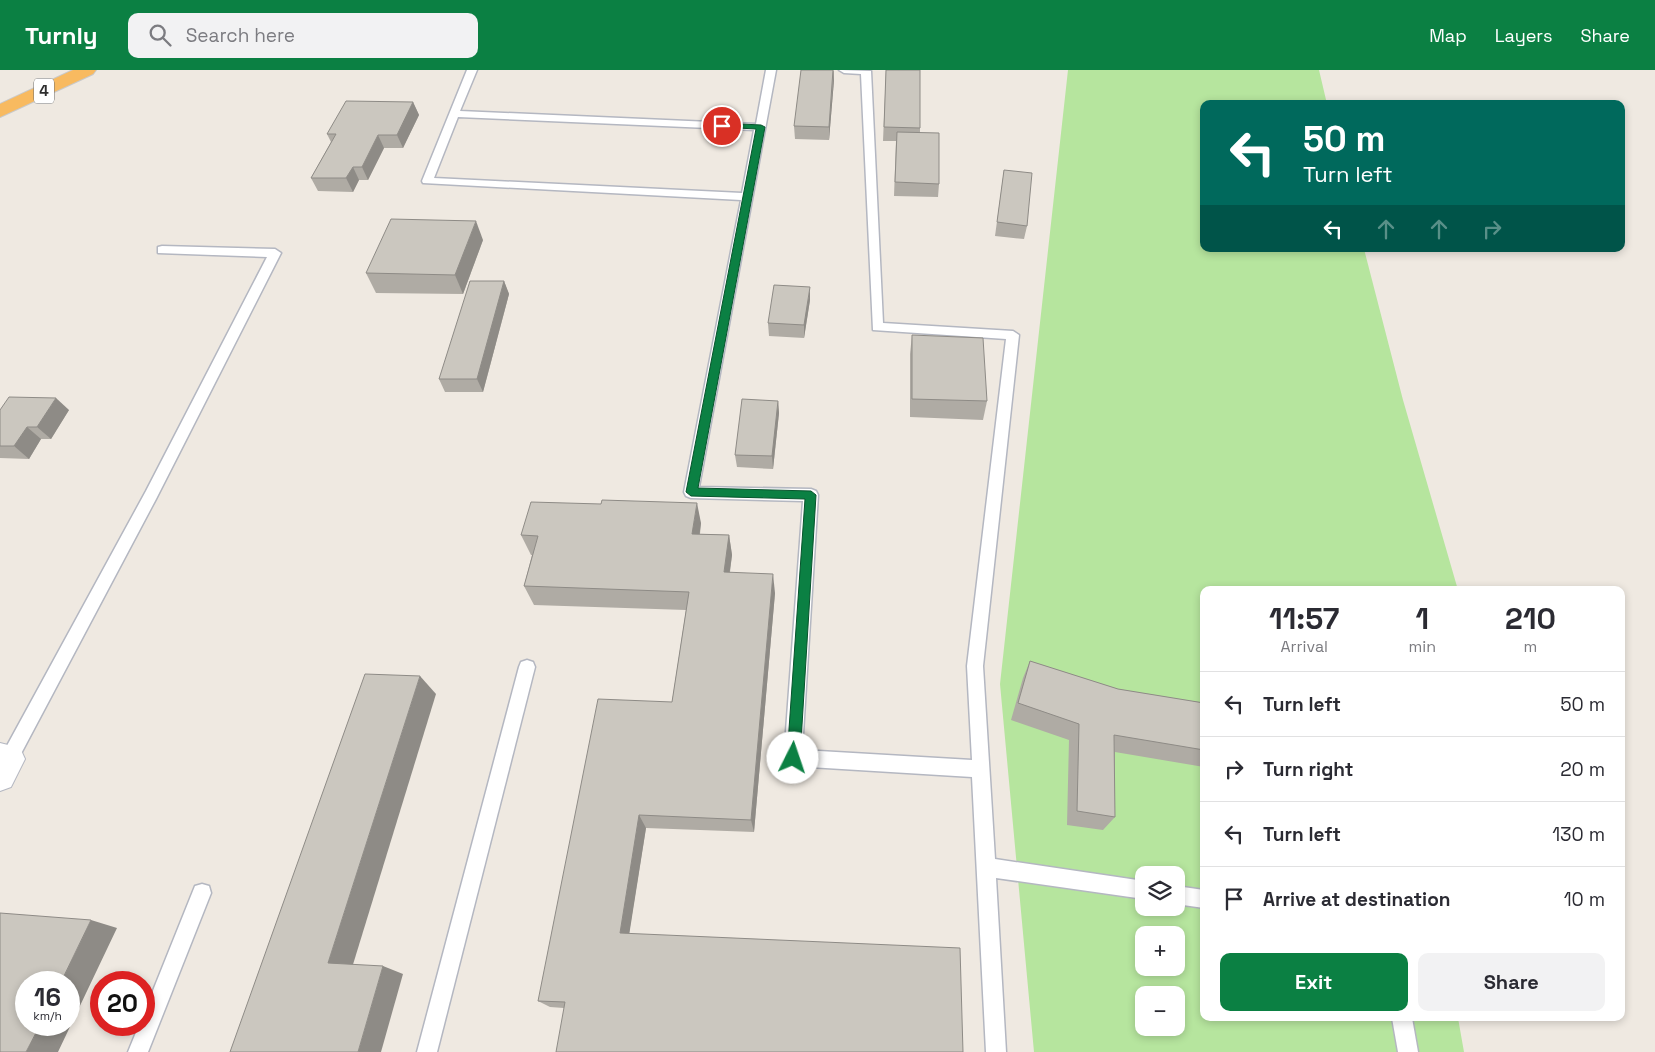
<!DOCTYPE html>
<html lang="en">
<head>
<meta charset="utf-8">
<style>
  :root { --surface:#fff; --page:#f2f2f3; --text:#2b2b33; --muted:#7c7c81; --line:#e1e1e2; --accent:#0b8043 }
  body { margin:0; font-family:"Space Grotesk",sans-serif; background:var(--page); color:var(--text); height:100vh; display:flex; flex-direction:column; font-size:19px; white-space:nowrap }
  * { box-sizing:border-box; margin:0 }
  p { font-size:16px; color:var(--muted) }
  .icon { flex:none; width:28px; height:28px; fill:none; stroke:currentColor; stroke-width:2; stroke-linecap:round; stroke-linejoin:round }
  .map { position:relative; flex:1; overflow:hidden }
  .drawer { position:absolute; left:1200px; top:516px; width:425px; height:435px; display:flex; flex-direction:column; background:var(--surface); border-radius:10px; box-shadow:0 2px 8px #0003 }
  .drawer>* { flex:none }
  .guide { position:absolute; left:1200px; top:30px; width:425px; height:152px; border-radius:10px; box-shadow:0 2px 8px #0003; background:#00695c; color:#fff; overflow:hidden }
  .buttons { position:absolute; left:1135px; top:796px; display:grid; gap:10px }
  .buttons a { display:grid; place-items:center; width:50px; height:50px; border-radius:10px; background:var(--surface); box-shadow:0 2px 8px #0003; font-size:25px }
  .speed { position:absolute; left:15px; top:901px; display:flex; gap:10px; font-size:25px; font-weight:700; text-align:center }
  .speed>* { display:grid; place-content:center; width:65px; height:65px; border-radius:50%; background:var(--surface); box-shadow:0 2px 8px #0003; line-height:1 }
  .speed small { font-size:12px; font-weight:400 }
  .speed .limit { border:8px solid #d22; background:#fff; color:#111 }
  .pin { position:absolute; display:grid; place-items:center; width:42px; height:42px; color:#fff; margin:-21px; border:2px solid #fff; border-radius:50%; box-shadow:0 1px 5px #0007 }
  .me { position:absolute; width:55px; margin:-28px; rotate:4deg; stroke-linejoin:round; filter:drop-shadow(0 0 4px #0008) }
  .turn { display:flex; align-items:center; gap:18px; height:105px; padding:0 20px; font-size:22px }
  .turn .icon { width:65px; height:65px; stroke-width:2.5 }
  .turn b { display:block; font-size:35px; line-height:42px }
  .lanes { display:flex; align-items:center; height:48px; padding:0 20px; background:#0003; justify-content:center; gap:25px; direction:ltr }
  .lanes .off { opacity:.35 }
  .eta { display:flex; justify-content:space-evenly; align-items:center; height:85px; text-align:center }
  .eta b { font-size:30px; font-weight:600; line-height:35px }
  .primary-button { display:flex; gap:10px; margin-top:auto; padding:10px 20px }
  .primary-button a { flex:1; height:58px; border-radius:10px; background:var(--accent); color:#fff; font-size:20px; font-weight:600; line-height:58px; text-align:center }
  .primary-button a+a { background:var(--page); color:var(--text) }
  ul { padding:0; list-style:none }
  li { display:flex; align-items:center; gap:15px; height:65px; padding:0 20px; border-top:1px solid var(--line) }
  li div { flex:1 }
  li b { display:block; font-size:19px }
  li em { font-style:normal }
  header { display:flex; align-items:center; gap:30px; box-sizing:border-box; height:70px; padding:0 25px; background:var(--accent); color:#fff }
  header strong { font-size:24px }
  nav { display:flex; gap:28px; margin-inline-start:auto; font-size:18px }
  .search { width:350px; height:45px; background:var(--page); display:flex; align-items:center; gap:12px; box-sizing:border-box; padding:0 18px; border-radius:10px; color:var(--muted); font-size:19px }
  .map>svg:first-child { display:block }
  .green { fill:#b6e59e; fill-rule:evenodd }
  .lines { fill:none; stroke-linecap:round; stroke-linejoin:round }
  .service-casing { stroke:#b4b7c1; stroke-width:3 }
  .minor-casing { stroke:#b4b7c1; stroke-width:2 }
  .trunk-casing { stroke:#c9c9c9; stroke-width:2 }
  .service { fill:#fff; fill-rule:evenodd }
  .minor { fill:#fff; fill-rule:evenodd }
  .trunk { fill:#f8ba60; fill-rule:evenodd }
  .wall { fill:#afaba4 }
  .shaded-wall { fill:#8e8b86 }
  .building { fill:#cbc7bf; stroke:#8e8b86 }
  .route { fill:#0b8043; stroke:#07532c }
  .labels { text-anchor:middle; stroke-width:4; stroke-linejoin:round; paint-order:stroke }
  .shield { fill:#fff; stroke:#6d6d6d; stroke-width:1 }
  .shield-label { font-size:15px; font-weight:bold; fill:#2e2e2e }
</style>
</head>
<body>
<header>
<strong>Turnly</strong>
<div class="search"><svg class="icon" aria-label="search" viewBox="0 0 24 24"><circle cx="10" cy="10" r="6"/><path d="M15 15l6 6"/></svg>Search here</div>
<nav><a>Map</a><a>Layers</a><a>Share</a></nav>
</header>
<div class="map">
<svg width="1655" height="982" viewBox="0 0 1655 982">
  <rect width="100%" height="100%" fill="#efe9e1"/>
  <!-- green -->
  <path class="green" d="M1068 0H1319L1327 34H1204V179H1364L1403 330 1458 520H1204V948H1458L1464 982H1034L1000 614ZM1144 805H1176V838H1144ZM1144 865H1176V898H1144ZM1144 925H1176V958H1144Z"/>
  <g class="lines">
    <!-- service casing -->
    <g class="service-casing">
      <g id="service">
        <path d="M467 0H477L460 41 756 54 766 0H776L699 417 811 419 816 421 818 425 802 680 972 690 967 596 1006 269 873 260 861 4 844 3 839 0 871 1 883 253 1013 261 1019 265 983 596 995 789 1144 811V829L996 808 1006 982H986L972 707 793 696 787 694 784 688 803 431 691 428 686 426 684 422 741 130 423 113 422 111ZM458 47 754 60 742 123 434 108Z"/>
        <polygon points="162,176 275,179 281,183 156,429 15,695 9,697 3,695 0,689 3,683 146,421 267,187 158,183 158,177"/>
        <polygon points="527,590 533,592 535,597 437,982 417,982 519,597 521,592"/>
        <polygon points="202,814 209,816 211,823 148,982 128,982 139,955 144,955 144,943 195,816"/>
        <polygon points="1176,816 1204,820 1204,838 1176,834"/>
        <polygon points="1392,948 1412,948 1418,982 1398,982"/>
      </g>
    </g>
    <!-- minor casing -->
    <g class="minor-casing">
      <polygon id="minor" points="0,673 20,678 25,689 11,717 0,721"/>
    </g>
    <!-- trunk casing -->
    <g class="trunk-casing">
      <polygon id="trunk" points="73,0 96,0 93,4 0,47 0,34"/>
    </g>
    <!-- service -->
    <use href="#service" class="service"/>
    <!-- minor -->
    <use href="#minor" class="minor"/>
    <!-- trunk -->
    <use href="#trunk" class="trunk"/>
  </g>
  <!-- wall -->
  <g class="wall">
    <polygon points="834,0 834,10 829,70 795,69 794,56"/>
    <polygon points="886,0 920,58 920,62 939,114 938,127 894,126 896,71 883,71"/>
    <polygon points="413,32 419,45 403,78 384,78 368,110 359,110 353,122 318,121 311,108 331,72 327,64"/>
    <polygon points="1004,100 1027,156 1024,169 995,166"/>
    <polygon points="483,170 463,224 376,223 366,203"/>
    <polygon points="504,211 509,224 483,322 445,322 439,309"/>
    <polygon points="810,230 804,268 769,266 768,253"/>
    <polygon points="912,265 987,331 983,350 910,347 910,284"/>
    <polygon points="778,331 779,343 773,399 737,397 735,385"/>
    <polygon points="0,340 69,340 51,369 41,369 29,389 0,388"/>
    <polygon points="701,453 700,464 729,465 732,485 730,502 775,523 754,762 646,758 629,863 564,938 550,937 538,931 672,632 686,540 534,535 524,516 532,485 531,485 521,465"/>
    <polygon points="1030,591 1118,619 1204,633 1204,697 1115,682 1115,747 1103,760 1067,755 1069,670 1011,650 1023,608"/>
  </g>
  <!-- shaded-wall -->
  <g class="shaded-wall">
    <polygon points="834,0 834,10 829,70 829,57"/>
    <polygon points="413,32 419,45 403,78 397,65"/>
    <polygon points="378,65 384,78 368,110 362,97"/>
    <polygon points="353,97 359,110 353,122 346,108"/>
    <polygon points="476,151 483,170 463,224 455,205"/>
    <polygon points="504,211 509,224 483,322 477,309"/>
    <polygon points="810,217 810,230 804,268 804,255"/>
    <polygon points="56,328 69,340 51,369 37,357"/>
    <polygon points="778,331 779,343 773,399 772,386"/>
    <polygon points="27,357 41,369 29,389 14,376"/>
    <polygon points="697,433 701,453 697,483 692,464"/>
    <polygon points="729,465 732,485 727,521 724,502"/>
    <polygon points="773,504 775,523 754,762 751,750"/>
    <polygon points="420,606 436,624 351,901 328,893"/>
    <polygon points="639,745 646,758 628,872 620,863"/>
    <polygon points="91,850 117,858 58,982 26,982 40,955 69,955 69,912 61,912"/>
    <polygon points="383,896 403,904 381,982 358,982"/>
  </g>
  <!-- building -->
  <g class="building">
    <polygon points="801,0 833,0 829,57 794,56"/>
    <polygon points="886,0 920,0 920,58 884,57"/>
    <polygon points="346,31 413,32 397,65 378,65 362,97 353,97 346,108 311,108 336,64 327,64"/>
    <polygon points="897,62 939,63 939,114 895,112"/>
    <polygon points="1004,100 1032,103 1027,156 997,152"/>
    <polygon points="391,149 476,151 455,205 366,203"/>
    <polygon points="470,211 504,211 477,309 439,309"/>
    <polygon points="774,215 810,217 804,255 768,253"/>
    <polygon points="912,265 983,268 987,331 912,329"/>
    <polygon points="9,327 56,328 37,357 27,357 14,376 0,376 0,340"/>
    <polygon points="742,329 778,331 772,386 735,385"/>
    <polygon points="602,430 697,433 692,464 729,465 724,502 773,504 751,750 639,745 620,863 960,878 963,982 556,982 565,932 538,931 598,629 672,632 689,522 524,516 538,466 521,465 531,432 601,434"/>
    <polygon points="1030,591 1118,619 1204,633 1204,680 1114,665 1115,747 1077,741 1079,654 1018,633"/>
    <polygon points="365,604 420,606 328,893 383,896 358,982 230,982"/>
    <polygon points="0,843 91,850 61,912 26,912 26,955 40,955 26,982 0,982"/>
  </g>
  <!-- route -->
  <polygon class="route" points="722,53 761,55 765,57 698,418 811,421 816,425 800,688 798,693 793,694 789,693 787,688 805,429 691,426 686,422 756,59 720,57 720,54"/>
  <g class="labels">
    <!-- shield labels -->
    <rect class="shield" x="34" y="8.5" width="20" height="25" rx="4"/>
    <g class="shield-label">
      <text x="44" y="26">4</text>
    </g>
  </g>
</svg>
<div class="buttons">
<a><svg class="icon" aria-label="layers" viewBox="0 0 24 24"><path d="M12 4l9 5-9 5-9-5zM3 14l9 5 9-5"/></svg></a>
<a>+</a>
<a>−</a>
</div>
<div class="speed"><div>16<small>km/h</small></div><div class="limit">20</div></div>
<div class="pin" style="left:722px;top:56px;background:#d93025"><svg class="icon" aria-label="arrive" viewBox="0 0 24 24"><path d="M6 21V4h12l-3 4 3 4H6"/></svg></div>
<svg class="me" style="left:793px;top:688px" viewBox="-20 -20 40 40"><circle r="19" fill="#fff"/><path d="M0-13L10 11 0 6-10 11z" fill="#0b8043"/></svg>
<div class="guide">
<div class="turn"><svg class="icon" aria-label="left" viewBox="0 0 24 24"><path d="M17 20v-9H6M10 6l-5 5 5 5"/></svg><div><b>50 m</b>Turn left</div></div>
<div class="lanes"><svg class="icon" aria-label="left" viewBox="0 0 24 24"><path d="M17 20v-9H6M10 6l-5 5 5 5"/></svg><svg class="icon off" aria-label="ahead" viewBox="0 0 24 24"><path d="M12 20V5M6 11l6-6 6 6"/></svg><svg class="icon off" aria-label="ahead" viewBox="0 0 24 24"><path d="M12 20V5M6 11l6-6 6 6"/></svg><svg class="icon off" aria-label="right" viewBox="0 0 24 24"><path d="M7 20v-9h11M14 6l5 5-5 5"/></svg></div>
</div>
<section class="drawer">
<div class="eta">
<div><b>11:57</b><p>Arrival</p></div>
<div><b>1</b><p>min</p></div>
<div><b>210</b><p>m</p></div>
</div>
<ul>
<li><svg class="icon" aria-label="left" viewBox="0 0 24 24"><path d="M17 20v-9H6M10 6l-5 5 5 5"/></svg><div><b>Turn left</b></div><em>50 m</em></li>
<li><svg class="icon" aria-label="right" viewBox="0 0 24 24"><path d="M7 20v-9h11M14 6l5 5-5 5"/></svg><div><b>Turn right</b></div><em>20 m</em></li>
<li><svg class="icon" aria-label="left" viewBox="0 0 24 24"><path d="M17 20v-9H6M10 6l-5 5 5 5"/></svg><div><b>Turn left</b></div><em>130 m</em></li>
<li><svg class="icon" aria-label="arrive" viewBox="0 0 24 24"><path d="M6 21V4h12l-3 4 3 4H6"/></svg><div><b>Arrive at destination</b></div><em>10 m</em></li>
</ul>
<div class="primary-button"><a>Exit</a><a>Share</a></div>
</section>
</div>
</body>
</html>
